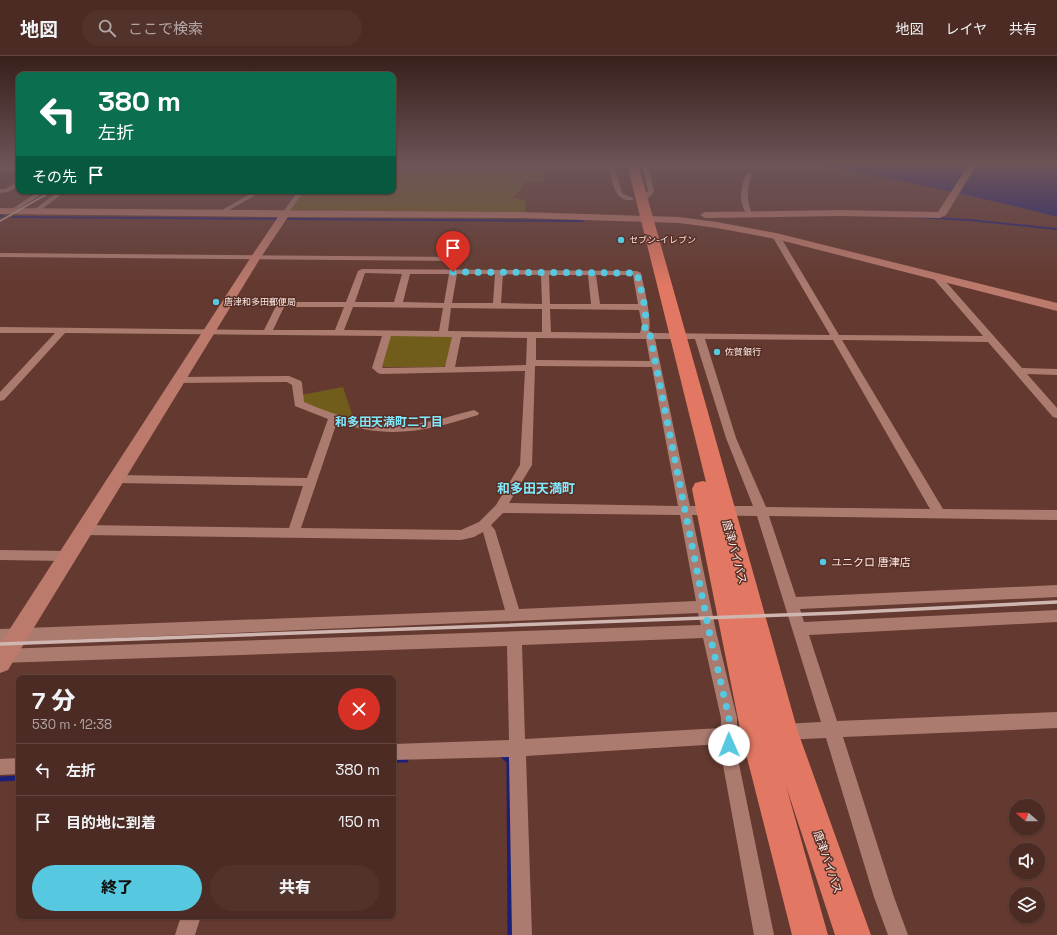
<!DOCTYPE html>
<html lang="ja">
<head>
<meta charset="utf-8">
<style>
  :root { --surface:#4b2b23; --page:#52332b; --text:#f1f3f6; --muted:#b2a7a6; --line:#624741; --accent:#56c9e0 }
  body { margin:0; font-family:"Space Grotesk","Noto Sans JP",sans-serif; background:var(--page); color:var(--text); height:100vh; display:flex; flex-direction:column; font-size:15px; white-space:nowrap }
  * { box-sizing:border-box; margin:0 }
  p { font-size:13px; color:var(--muted) }
  .icon { flex:none; width:22px; height:22px; fill:none; stroke:currentColor; stroke-width:2; stroke-linecap:round; stroke-linejoin:round }
  .map { position:relative; flex:1; overflow:hidden }
  .panel { position:absolute; left:16px; top:619px; width:380px; height:244px; display:flex; flex-direction:column; background:var(--surface); border-radius:8px; box-shadow:0 1px 3px #0004,0 0 0 1px var(--line) }
  .panel>* { flex:none }
  .guide { position:absolute; left:16px; top:16px; width:380px; height:122px; border-radius:8px; box-shadow:0 1px 3px #0004,0 0 0 1px var(--line); background:#0b6e4f; color:#fff; overflow:hidden }
  .needle { width:26px; rotate:290deg }
  .tools { position:absolute; left:1009px; top:743px; display:grid; gap:8px }
  .tools a { display:grid; place-items:center; width:36px; height:36px; border-radius:50%; background:var(--surface); box-shadow:0 1px 3px #0004,0 0 0 1px var(--line); font-size:20px }
  .pin { position:absolute; display:grid; place-items:center; width:34px; height:34px; color:#fff; margin:-41px -17px; border-radius:50% 50% 50% 0; rotate:-45deg; box-shadow:0 0 4px #0007 }
  .pin .icon { rotate:45deg }
  .me { position:absolute; width:44px; margin:-22px; rotate:359deg; stroke-linejoin:round; filter:drop-shadow(0 0 3px #0008) }
  .turn { display:flex; align-items:center; gap:14px; height:84px; padding:0 16px; font-size:18px }
  .turn .icon { width:52px; height:52px; stroke-width:2.5 }
  .turn b { display:block; font-size:28px; line-height:34px }
  .then { display:flex; align-items:center; height:38px; padding:0 16px; background:#0003; gap:8px; font-size:15px }
  .round { display:grid; place-items:center; flex:none; width:42px; height:42px; border-radius:21px; background:var(--page) }
  .overview { display:flex; align-items:center; justify-content:space-between; height:68px; padding:0 16px }
  h1 { font-size:24px; font-weight:800; line-height:30px }
  .action { display:flex; gap:8px; margin-top:auto; padding:8px 16px }
  .action a { flex:1; height:46px; border-radius:24px; background:var(--accent); color:#111; font-size:16px; font-weight:800; line-height:46px; text-align:center }
  .action a+a { background:var(--page); color:var(--text) }
  ul { padding:0; list-style:none }
  li { display:flex; align-items:center; gap:12px; height:52px; padding:0 16px; border-top:1px solid var(--line) }
  li div { flex:1 }
  li b { display:block; font-size:15px }
  li em { font-style:normal }
  header { display:flex; align-items:center; gap:24px; box-sizing:border-box; height:56px; padding:0 20px; background:var(--surface); border-bottom:1px solid var(--line) }
  header strong { font-size:19px }
  nav { display:flex; gap:22px; margin-inline-start:auto; font-size:14px }
  .search { width:280px; height:36px; background:var(--page); display:flex; align-items:center; gap:10px; box-sizing:border-box; padding:0 14px; border-radius:22px; color:var(--muted); font-size:15px }
  .map>svg:first-child { display:block }
  .green { fill:#705d1b }
  .water { fill:#1c1f77 }
  .lines { fill:none; stroke-linecap:round; stroke-linejoin:round }
  .stream-far1 { stroke:#1c1f77; stroke-width:2 }
  .stream { stroke:#1c1f77; stroke-width:5 }
  .street { fill:#ac7b70; fill-rule:evenodd }
  .secondary { fill:#bc7a6c; fill-rule:evenodd }
  .highway { fill:#e27863; fill-rule:evenodd }
  .rail-far1 { stroke:#cfb6b0; stroke-width:1.5 }
  .rail { stroke:#cfb6b0; stroke-width:3.5 }
  .route { stroke:#56c9e0; stroke-width:7; stroke-dasharray:0 12.6 }
  .poi-dot { fill:#56c9e0; stroke:#582e25; stroke-width:1.5 }
  .labels { text-anchor:middle; stroke-width:3; stroke-linejoin:round; paint-order:stroke }
  .far-poi-label { font-size:9px; fill:#fcebe7; stroke:#582e25; text-anchor:start }
  .street-label { font-size:11px; fill:#fcebe7; stroke:#582e25 }
  .poi-label { font-size:11px; fill:#fcebe7; stroke:#582e25; text-anchor:start }
  .neighbourhood-label { font-size:12px; font-weight:bold; fill:#81e8fd; stroke:#582e25 }
  .quarter-label { font-size:13px; font-weight:bold; fill:#81e8fd; stroke:#582e25 }
</style>
</head>
<body>
<header>
<strong>地図</strong>
<div class="search"><svg class="icon" aria-label="search" viewBox="0 0 24 24"><circle cx="10" cy="10" r="6"/><path d="M15 15l6 6"/></svg>ここで検索</div>
<nav><a>地図</a><a>レイヤ</a><a>共有</a></nav>
</header>
<div class="map">
<svg width="1057" height="879" viewBox="0 0 1057 879">
  <rect width="100%" height="100%" fill="#64392f"/>
  <!-- green -->
  <g class="green">
    <polygon points="393,108 544,108 543,126 526,126 513,142 525,144 525,157 284,154 298,135 393,135"/>
    <polygon points="394,278 450,279 453,282 446,309 443,311 380,311 388,281"/>
    <polygon points="343,331 354,364 337,360 302,346 301,339"/>
  </g>
  <!-- water -->
  <path class="water" d="M814 108H1057V161C977 140 896 123 814 108Z"/>
  <g class="lines">
    <!-- stream-far1 -->
    <g class="stream-far1">
      <polyline points="65,136 123,137"/>
      <polyline points="0,160 3,160"/>
      <polyline points="13,161 583,165"/>
      <polyline points="917,161 969,164 1057,173"/>
    </g>
    <!-- stream -->
    <g class="stream">
      <polyline points="502,699 509,705 510,879"/>
      <polyline points="393,704 406,704"/>
      <polyline points="0,723 19,722"/>
    </g>
    <!-- street -->
    <g class="street">
      <path d="M608 108H614L621 134 623 138 633 142V144C613 147 612 122 608 108Z"/>
      <polygon points="642,108 648,108 654,135 651,140 642,145 639,143 648,135"/>
      <polygon points="0,111 19,112 19,116 0,115"/>
      <path d="M749 116 752 118C747 133 746 143 752 158L749 160 747 159C738 145 740 133 746 118Z"/>
      <polygon points="19,125 19,130 8,136 0,137 0,133 5,133"/>
      <polygon points="39,135 47,135 14,156 9,155"/>
      <polygon points="59,135 66,135 38,156 34,156 34,154"/>
      <polygon points="255,135 263,135 222,158 217,157"/>
      <polygon points="298,135 304,135 287,159 283,159 282,158"/>
      <path d="M773 178H779L780 180 839 279 983 280 933 222 932 220 936 218H939L1022 312 1057 313V319L1027 318 1057 352V362L1053 361 988 286 842 284 943 453 1057 454V464L769 460 796 541 1057 529V541L800 553 804 566 1057 554V566L809 579 837 665 1057 656V672L843 681 894 841 908 879H888L874 841 826 682 782 684 776 682 774 676 776 670 782 668 821 666 757 460 692 459 716 575 737 662V671L757 670 763 672 765 678 763 684 757 686 737 687V698L774 879H754L721 698V688L526 700 532 879H512L509 701 393 704V688L509 684 507 590 0 607V593L701 569 698 557 0 587V573L505 554 483 476 474 481 461 484 83 479 79 478 77 474 79 470 83 469 289 472 303 430 116 427 112 426 110 423 112 420 116 419 307 422 328 363 295 350 292 329 287 326 179 327 174 324 179 321 289 320 301 325 302 327 304 346C342 362 379 374 420 367 439 365 456 358 474 354L479 357 478 359C426 375 390 384 337 366L301 472 461 474 479 466 496 449 520 409 525 315 381 318 378 317 372 312 382 280 65 277 4 344 0 345V336L55 277H0V271L264 274 278 246H346L358 215 362 213 637 215 641 217C644 232 652 262 649 275L653 277 830 279 772 180ZM365 217 402 218 394 246H355ZM410 218H449L444 247 403 246ZM457 218H495L493 247H452ZM503 218 541 219 542 248 501 247ZM549 219H588L591 248H550ZM596 219H633L638 248H600ZM284 251H344L335 274H273ZM353 251 443 252 439 275 344 274ZM451 252 542 253V276L448 275ZM550 253 639 254 642 269 640 277 551 276ZM391 280 452 281 445 311 383 312 382 311ZM461 281 527 282 526 309 455 311ZM536 282 646 283 650 305 536 304ZM655 283H695L726 382 753 450H690ZM705 283 833 284 930 453 766 451 736 382ZM535 310 652 311 678 450 509 447 532 409ZM503 457 680 459 696 545 519 553 495 474 491 469ZM703 582 721 662V672L525 683 522 589Z"/>
      <polygon points="0,197 458,201 462,203 458,205 0,201"/>
      <polygon points="0,494 67,495 72,496 74,500 72,504 67,505 0,504"/>
      <polygon points="19,702 19,718 0,719 0,703"/>
      <polygon points="181,860 201,860 195,879 175,879"/>
    </g>
    <!-- secondary -->
    <g class="secondary">
      <polygon points="969,108 977,108 946,159 940,162 841,160 705,162 700,159 705,156 841,154 938,156"/>
      <polygon points="0,152 522,156 679,161 717,166 776,177 1057,247 1057,255 776,183 717,172 679,167 522,162 288,161 261,201 8,614 0,617 0,588 251,201 278,161 0,158"/>
    </g>
    <!-- highway -->
    <polygon class="highway" points="627,108 638,108 798,676 871,879 835,879 786,730 828,879 792,879 741,678 692,433 695,427 703,425 706,426"/>
    <!-- rail-far1 -->
    <polyline class="rail-far1" points="0,165 52,135"/>
    <!-- rail -->
    <polyline class="rail" points="0,588 839,557 1057,546"/>
  </g>
  <!-- sky -->
  <linearGradient id="sky" x2="0" y2="1"><stop stop-color="#371f1a"/><stop offset="0.47" stop-color="#6c5458"/><stop offset="1" stop-color="#6c5458" stop-opacity="0"/></linearGradient>
  <rect width="1057" height="231" fill="url(#sky)"/>
  <g class="lines">
    <!-- route -->
    <path class="route" d="M453 216 637 217C641 235 649 258 644 276L650 279 709 575 729 662V689"/>
  </g>
  <!-- markers -->
  <g class="poi-dot">
    <circle cx="621" cy="184" r="4"/>
    <circle cx="216" cy="246" r="4"/>
    <circle cx="717" cy="296" r="4"/>
    <circle cx="823" cy="506" r="4"/>
  </g>
  <g class="labels">
    <!-- far-poi labels -->
    <g class="far-poi-label">
      <text x="629" y="187">セブン-イレブン</text>
      <text x="224" y="249">唐津和多田郵便局</text>
      <text x="725" y="299">佐賀銀行</text>
    </g>
    <!-- street labels -->
    <g class="street-label">
      <text transform="translate(735 496) rotate(75)" y="4">唐津バイパス</text>
      <text transform="translate(828 806) rotate(71)" y="4">唐津バイパス</text>
    </g>
    <!-- poi labels -->
    <g class="poi-label">
      <text x="831" y="510">ユニクロ 唐津店</text>
    </g>
    <!-- neighbourhood labels -->
    <g class="neighbourhood-label">
      <text x="389" y="370">和多田天満町二丁目</text>
    </g>
    <!-- quarter labels -->
    <g class="quarter-label">
      <text x="536" y="437">和多田天満町</text>
    </g>
  </g>
</svg>
<div class="tools">
<a><svg class="needle" viewBox="-14 -14 28 28"><path d="M0-13l5 13h-10z" fill="#e53935"/><path d="M0 13l5-13h-10z" fill="#b2a7a6"/></svg></a>
<a><svg class="icon" aria-label="sound" viewBox="0 0 24 24"><path d="M4 9h4l5-4v14l-5-4H4zM17 9q2 3 0 6"/></svg></a>
<a><svg class="icon" aria-label="layers" viewBox="0 0 24 24"><path d="M12 4l9 5-9 5-9-5zM3 14l9 5 9-5"/></svg></a>
</div>
<div class="pin" style="left:453px;top:216px;background:#d93025"><svg class="icon" aria-label="arrive" viewBox="0 0 24 24"><path d="M6 21V4h12l-3 4 3 4H6"/></svg></div>
<svg class="me" style="left:729px;top:689px" viewBox="-20 -20 40 40"><circle r="19" fill="#fff"/><path d="M0-13L10 11 0 6-10 11z" fill="#56c9e0"/></svg>
<div class="guide">
<div class="turn"><svg class="icon" aria-label="left" viewBox="0 0 24 24"><path d="M17 20v-9H6M10 6l-5 5 5 5"/></svg><div><b>380 m</b>左折</div></div>
<div class="then">その先<svg class="icon" aria-label="arrive" viewBox="0 0 24 24"><path d="M6 21V4h12l-3 4 3 4H6"/></svg></div>
</div>
<section class="panel">
<div class="overview"><div><h1>7 分</h1><p>530 m · 12:38</p></div><a class="round" style="background:#d93025;color:#fff"><svg class="icon" aria-label="close" viewBox="0 0 24 24"><path d="M6 6l12 12M18 6L6 18"/></svg></a></div>
<ul>
<li><svg class="icon" aria-label="left" viewBox="0 0 24 24"><path d="M17 20v-9H6M10 6l-5 5 5 5"/></svg><div><b>左折</b></div><em>380 m</em></li>
<li><svg class="icon" aria-label="arrive" viewBox="0 0 24 24"><path d="M6 21V4h12l-3 4 3 4H6"/></svg><div><b>目的地に到着</b></div><em>150 m</em></li>
</ul>
<div class="action"><a>終了</a><a>共有</a></div>
</section>
</div>
</body>
</html>
